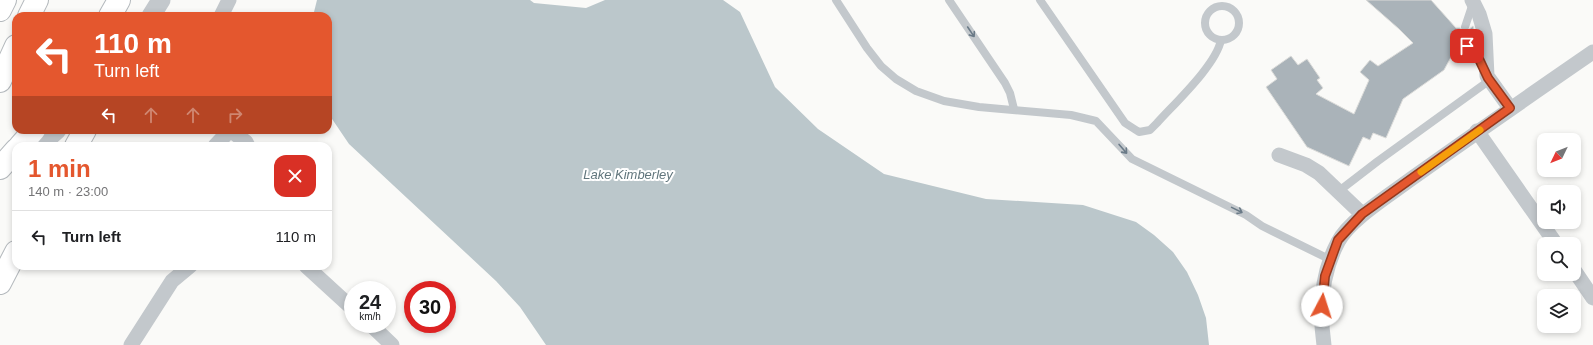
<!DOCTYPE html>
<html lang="en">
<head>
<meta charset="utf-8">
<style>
  :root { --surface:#fff; --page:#f2f2f2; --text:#202124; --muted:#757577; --line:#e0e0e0; --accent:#e4572e }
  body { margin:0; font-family:Arial,sans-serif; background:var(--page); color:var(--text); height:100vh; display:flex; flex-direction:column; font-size:15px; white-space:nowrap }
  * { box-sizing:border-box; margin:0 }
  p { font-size:13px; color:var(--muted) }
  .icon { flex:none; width:22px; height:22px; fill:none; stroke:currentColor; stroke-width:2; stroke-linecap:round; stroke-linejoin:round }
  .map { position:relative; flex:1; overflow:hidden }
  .side { position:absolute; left:12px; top:142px; width:320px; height:128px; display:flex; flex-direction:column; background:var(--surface); border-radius:12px; box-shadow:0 2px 6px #0003 }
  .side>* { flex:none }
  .hud { position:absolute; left:12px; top:12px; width:320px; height:122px; border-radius:12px; box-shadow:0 2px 6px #0003; background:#e4572e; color:#fff; overflow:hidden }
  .needle { width:26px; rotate:227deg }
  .fabs { position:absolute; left:1537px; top:133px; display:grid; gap:8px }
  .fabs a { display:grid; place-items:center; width:44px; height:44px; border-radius:8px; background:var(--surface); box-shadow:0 2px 6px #0003; font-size:20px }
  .speed { position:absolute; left:344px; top:281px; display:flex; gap:8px; font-size:20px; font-weight:700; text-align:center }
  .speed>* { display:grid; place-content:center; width:52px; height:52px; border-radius:50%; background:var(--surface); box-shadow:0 2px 6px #0003; line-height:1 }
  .speed small { font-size:10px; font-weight:400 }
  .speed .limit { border:6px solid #d22; background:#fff; color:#111 }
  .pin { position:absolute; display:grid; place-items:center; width:34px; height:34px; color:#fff; margin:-17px; border-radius:8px; box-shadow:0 2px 6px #0006 }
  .me { position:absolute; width:44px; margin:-22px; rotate:5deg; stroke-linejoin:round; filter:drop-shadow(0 0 3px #0008) }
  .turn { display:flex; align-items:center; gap:14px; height:84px; padding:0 16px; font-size:18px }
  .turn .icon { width:52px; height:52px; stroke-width:2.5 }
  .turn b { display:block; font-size:28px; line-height:34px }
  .lanes { display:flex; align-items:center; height:38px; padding:0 16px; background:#0003; justify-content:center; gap:20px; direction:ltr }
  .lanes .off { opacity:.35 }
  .round { display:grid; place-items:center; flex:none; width:42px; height:42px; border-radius:12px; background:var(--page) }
  .summary { display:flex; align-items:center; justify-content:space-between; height:68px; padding:0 16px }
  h1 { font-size:24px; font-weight:700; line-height:30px; color:var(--accent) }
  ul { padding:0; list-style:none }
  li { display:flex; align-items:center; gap:12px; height:52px; padding:0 16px; border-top:1px solid var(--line) }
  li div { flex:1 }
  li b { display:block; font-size:15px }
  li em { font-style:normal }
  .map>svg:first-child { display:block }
  .water { fill:#bbc7cb }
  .building { fill:#aab3b9; stroke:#dcdcda }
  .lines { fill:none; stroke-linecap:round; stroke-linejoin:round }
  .motorway-casing { stroke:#b4b9bd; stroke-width:24 }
  .service { stroke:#c3c8cc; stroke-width:8 }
  .minor { stroke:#c3c8cc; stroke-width:15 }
  .tertiary { stroke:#c3c8cc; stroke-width:19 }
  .motorway { stroke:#fff; stroke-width:22 }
  .oneway { stroke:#6a7a87 }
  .route-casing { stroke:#94391e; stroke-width:10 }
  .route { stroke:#e4572e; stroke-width:7 }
  .slow { stroke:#f59e0b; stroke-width:7 }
  .labels { text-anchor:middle; stroke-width:4; stroke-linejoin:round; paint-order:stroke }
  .water-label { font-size:13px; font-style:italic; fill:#60757c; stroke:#fff }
</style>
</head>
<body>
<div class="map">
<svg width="1593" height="345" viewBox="0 0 1593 345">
  <rect width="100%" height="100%" fill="#fafaf8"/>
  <!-- water -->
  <polygon class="water" points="317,0 530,0 534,3 586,8 605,0 723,0 740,12 775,87 818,129 884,174 986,199 1083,205 1136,222 1154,235 1173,252 1187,272 1198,295 1206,318 1209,345 546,345 520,307 496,281 349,144 328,113 328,16 313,16"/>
  <!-- building -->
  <polygon class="building" points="1366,0 1431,0 1456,28 1460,28 1461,31 1466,32 1473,26 1475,41 1469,38 1464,39 1462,43 1458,44 1444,70 1403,99 1386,138 1373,133 1370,140 1363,137 1349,166 1307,147 1266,87 1277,79 1271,70 1291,56 1298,65 1307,59 1320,78 1317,80 1323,88 1316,94 1354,114 1369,80 1360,72 1370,60 1378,66 1413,43 1399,29"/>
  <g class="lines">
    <!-- motorway casing -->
    <g class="motorway-casing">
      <g id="motorway">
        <polyline points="0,10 5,0"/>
        <polyline points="29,16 37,0"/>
        <polyline points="110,16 119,0"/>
        <polyline points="0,81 16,46"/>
        <polyline points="20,146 34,130"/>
        <polyline points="76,146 85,130"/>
        <polyline points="0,168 16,150"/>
        <polyline points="0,283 16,252"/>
      </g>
    </g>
    <!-- service -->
    <g class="service">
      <polyline points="836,0 867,48 881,66 896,79 916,91 944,101 979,107 1071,115 1096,121 1132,159 1246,215 1262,226 1331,260"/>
      <polyline points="949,0 1005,83 1010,93 1014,109"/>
      <path d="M1040 0 1125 123 1139 132 1150 130 1157 123C1175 103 1216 65 1221 40"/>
      <circle cx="1222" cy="23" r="17"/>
      <polyline points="1465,27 1473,3"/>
      <polyline points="1467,43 1484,68"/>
      <polyline points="1339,191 1378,161 1490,80"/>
    </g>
    <!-- minor -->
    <g class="minor">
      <polyline points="1472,0 1479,14 1485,34 1487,76 1510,108"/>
      <polyline points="221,16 229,0"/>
      <polyline points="1477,131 1556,244"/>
      <polyline points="215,146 230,130 246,142 248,146"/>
      <polyline points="1279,155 1306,165 1319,173 1362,214"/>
      <polyline points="306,266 353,309"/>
      <polyline points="1574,270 1593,298"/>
      <polyline points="370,324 392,345"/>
      <polyline points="131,345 172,281 190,266"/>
      <path d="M1324 345C1319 310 1321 274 1338 242 1349 220 1391 194 1411 179 1471 136 1532 94 1593 52"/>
    </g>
    <!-- tertiary -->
    <g class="tertiary">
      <polyline points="151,16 161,0"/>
      <polyline points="39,146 57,130"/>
    </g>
    <!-- motorway -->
    <use href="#motorway" class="motorway"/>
  </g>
  <!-- one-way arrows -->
  <defs><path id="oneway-shaft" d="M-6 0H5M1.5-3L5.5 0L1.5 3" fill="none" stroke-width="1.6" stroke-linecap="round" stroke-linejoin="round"/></defs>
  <g class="oneway">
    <use href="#oneway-shaft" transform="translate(971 32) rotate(56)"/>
    <use href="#oneway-shaft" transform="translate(1123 149) rotate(49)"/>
    <use href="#oneway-shaft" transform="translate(1237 210) rotate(26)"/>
  </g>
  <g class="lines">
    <!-- route casing -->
    <g class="route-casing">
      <polyline id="route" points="1322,306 1325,276 1338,240 1362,214 1510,108 1488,78 1479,59 1467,46"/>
    </g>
    <!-- route -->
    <use href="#route" class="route"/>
    <!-- slow -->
    <polyline class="slow" points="1421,172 1480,130"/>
  </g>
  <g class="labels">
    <!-- water labels -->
    <g class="water-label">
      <text x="628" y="179">Lake Kimberley</text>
    </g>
  </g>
</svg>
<div class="fabs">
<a><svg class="needle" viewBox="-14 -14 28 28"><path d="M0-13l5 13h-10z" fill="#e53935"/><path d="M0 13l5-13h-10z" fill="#757577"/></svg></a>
<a><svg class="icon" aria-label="sound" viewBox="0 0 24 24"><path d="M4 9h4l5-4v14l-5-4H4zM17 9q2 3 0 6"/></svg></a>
<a><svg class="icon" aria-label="search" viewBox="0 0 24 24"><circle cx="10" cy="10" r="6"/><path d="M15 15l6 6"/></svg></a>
<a><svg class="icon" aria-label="layers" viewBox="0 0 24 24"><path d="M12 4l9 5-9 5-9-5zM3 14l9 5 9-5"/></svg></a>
</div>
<div class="speed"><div>24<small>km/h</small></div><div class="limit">30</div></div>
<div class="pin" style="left:1467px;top:46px;background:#d93025"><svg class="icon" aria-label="arrive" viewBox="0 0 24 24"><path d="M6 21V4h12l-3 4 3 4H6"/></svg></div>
<svg class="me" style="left:1322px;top:306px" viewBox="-20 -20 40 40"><circle r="19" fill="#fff"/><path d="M0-13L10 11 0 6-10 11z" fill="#e4572e"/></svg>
<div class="hud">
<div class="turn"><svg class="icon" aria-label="left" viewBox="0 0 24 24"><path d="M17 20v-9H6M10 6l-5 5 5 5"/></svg><div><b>110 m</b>Turn left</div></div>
<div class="lanes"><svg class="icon" aria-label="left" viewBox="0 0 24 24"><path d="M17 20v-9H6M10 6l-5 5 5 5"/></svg><svg class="icon off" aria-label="ahead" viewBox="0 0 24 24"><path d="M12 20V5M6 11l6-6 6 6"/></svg><svg class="icon off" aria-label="ahead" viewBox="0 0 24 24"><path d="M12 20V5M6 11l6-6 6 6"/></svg><svg class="icon off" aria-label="right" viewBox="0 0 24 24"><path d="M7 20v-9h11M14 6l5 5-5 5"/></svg></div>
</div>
<section class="side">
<div class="summary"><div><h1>1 min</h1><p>140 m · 23:00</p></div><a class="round" style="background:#d93025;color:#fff"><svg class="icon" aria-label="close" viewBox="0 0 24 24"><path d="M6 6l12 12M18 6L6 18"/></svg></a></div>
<ul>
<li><svg class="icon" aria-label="left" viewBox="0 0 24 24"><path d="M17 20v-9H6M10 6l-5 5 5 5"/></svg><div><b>Turn left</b></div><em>110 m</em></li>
</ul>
</section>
</div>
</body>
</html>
